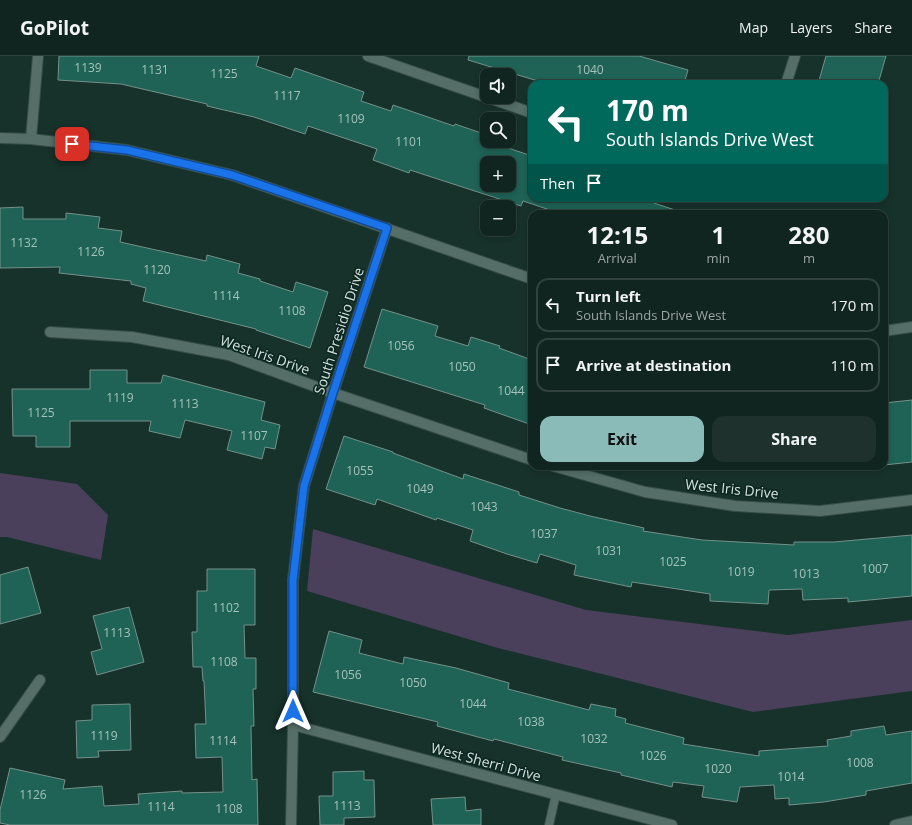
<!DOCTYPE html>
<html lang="en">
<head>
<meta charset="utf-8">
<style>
  :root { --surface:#112520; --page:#1e312d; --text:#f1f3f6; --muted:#9ca5a5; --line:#30423e; --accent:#8bbbb9 }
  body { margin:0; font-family:"Open Sans",sans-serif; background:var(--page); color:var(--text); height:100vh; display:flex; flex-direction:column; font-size:15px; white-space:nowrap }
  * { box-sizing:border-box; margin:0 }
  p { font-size:13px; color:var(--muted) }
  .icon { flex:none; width:22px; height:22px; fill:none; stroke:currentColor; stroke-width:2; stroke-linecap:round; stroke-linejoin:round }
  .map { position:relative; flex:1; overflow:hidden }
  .details { position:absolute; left:528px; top:154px; width:360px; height:260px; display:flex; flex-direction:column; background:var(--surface); border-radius:12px; box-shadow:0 2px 6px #0003,0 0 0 1px var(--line) }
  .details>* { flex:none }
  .top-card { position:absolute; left:528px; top:24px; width:360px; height:122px; border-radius:12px; box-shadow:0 2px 6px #0003,0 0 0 1px var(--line); background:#00695c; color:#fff; overflow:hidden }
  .controls { position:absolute; left:480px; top:12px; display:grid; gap:8px }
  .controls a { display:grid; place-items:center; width:36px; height:36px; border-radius:8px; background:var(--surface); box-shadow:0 2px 6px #0003,0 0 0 1px var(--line); font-size:20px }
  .pin { position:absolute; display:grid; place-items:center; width:34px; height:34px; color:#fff; margin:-17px; border-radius:8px; box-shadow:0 2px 6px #0006 }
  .me { position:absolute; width:44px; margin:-22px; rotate:0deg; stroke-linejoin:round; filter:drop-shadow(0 0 3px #0008) }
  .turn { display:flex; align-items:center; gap:14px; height:84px; padding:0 12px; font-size:18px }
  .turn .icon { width:52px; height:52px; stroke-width:2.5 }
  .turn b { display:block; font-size:28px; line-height:34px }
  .then { display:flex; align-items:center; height:38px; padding:0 12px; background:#0003; gap:8px; font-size:15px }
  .eta { display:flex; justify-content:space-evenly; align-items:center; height:68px; text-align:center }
  .eta b { font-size:24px; font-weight:700; line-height:28px }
  .button { display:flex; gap:8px; margin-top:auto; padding:8px 12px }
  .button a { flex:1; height:46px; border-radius:12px; background:var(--accent); color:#111; font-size:16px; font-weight:700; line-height:46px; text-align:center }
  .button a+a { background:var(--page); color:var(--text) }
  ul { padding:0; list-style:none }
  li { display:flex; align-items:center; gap:12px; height:54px; margin:0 8px 6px; padding:0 4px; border:2px solid var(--line); border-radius:12px }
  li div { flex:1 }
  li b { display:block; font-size:15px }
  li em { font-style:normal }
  header { display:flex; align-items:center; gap:24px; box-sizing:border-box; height:56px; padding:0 20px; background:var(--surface); border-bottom:1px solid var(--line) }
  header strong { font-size:19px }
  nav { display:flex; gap:22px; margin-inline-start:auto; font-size:14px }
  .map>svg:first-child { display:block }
  .green { fill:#4b405b }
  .building { fill:#1e6356; stroke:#75918a; fill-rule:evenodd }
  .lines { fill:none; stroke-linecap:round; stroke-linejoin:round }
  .service-casing { stroke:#354d48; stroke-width:10 }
  .minor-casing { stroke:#354d48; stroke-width:12 }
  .tertiary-casing { stroke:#354d48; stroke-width:12 }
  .service { stroke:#556e68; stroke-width:8 }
  .minor { stroke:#556e68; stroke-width:10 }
  .tertiary { stroke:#556e68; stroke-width:10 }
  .route-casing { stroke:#114b97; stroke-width:10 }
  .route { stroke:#1a73e8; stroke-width:7 }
  .labels { text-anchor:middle; stroke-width:3.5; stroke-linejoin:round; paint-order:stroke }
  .number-label { font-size:12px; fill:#a6c2bc }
  .street-label { font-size:14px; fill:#d3e2de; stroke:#0d2722 }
</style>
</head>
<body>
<header>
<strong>GoPilot</strong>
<nav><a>Map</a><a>Layers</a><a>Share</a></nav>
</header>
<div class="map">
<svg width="912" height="769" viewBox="0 0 912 769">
  <rect width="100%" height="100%" fill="#17312b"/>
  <!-- green -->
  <g class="green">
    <polygon points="0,417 77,428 108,459 101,504 7,481 0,481"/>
    <polygon points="313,473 586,554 788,579 912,564 912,635 753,656 498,592 307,535"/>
  </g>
  <!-- building -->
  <g class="building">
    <path d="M59 0H259L256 10 291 22 295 12 364 36 361 45 391 55 393 49 454 70 455 68 487 79V85H504L502 90 532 100V142H639L678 155V158H562L523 145 521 150 410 114 409 117 373 104 377 93 308 70 305 78 254 61 207 50V48L121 28 58 24ZM487 107H509V129H487Z"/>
    <polygon points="469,0 639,0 688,14 684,28 548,28 468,4"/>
    <polygon points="826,0 886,0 878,28 818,28"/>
    <polygon points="23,151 23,163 66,163 66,157 100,161 98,172 122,175 120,186 206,205 207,199 240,208 238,217 260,223 260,225 293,236 296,226 328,236 310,292 256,274 256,273 143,245 146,232 131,228 131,225 59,217 60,211 0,212 0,152"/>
    <polygon points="382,253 438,270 435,280 468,290 471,281 500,290 499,292 532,304 532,369 484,352 485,349 364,311"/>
    <polygon points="90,314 127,314 127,327 161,327 163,319 265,346 261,364 280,369 275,393 265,391 262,403 227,394 232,375 185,364 180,382 149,375 151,365 70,365 70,391 36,391 36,380 13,380 12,333 90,333"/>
    <polygon points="912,344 912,406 884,409 884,347"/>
    <polygon points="344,380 393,396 393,397 463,423 464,418 519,436 519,439 560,452 590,460 644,472 643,475 702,484 794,489 794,486 834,486 912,479 912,540 848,546 848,542 803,544 802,533 769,534 768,548 710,545 710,538 632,526 631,531 574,519 576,509 540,498 537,507 507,498 470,485 473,474 437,462 436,464 377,443 375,449 326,433"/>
    <polygon points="28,511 41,557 0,568 0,519"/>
    <polygon points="207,513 255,513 255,569 244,569 245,602 256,602 256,633 253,633 254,670 251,670 252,724 257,723 258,769 10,769 0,767 0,754 10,712 65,724 63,733 102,730 104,750 139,748 138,738 182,735 182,737 223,736 222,701 196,702 195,668 206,668 204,625 203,625 202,611 193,611 192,576 197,576 197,535 207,535"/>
    <polygon points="129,551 144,606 97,619 91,596 102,593 93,560"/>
    <polygon points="329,575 362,584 359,597 403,608 404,601 456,612 509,627 508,633 589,654 591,648 616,653 615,660 626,663 625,667 684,682 683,688 759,700 759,695 828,690 827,684 851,680 851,675 884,670 886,679 912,675 912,727 866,735 866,739 824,746 789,749 789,742 775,743 774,729 740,731 737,746 702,741 704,730 673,726 672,731 621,719 621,717 562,704 563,701 494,683 493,685 437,670 438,666 313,636"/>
    <polygon points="130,648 131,694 98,695 99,701 77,702 76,665 92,664 92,649"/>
    <polygon points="364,715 364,724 374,724 375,761 344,762 344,769 320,769 319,740 333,740 333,716"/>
    <polygon points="465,741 466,755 481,753 481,769 433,769 431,743"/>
  </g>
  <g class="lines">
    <!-- service casing -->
    <g class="service-casing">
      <polyline id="service" points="549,769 556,738"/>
    </g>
    <!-- minor casing -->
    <g class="minor-casing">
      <g id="minor">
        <polyline points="368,0 532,57"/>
        <polyline points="786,28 795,0"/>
        <polyline points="31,83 38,0"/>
        <polyline points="50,276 132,281 229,299 333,337 532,404"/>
        <polyline points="553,410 645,436 735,450 820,455 912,444"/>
        <polyline points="293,669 672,769"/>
        <polyline points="0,681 40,624"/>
        <polyline points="291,769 293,669 293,524 304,430 333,337 387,172"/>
        <polyline points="895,769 912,765"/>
      </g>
    </g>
    <!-- tertiary casing -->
    <g class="tertiary-casing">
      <g id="tertiary">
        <polyline points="0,82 31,83 127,94 232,119 532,223"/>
        <polyline points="884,275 912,271"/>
      </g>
    </g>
    <!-- service -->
    <use href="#service" class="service"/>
    <!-- minor -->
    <use href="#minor" class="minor"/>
    <!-- tertiary -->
    <use href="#tertiary" class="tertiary"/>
  </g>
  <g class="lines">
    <!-- route casing -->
    <g class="route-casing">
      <polyline id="route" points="72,88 127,94 232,119 387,172 333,337 304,430 293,524 293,655"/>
    </g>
    <!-- route -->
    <use href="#route" class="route"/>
  </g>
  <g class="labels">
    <!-- number labels -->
    <g class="number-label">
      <text x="88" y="16">1139</text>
      <text x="155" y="18">1131</text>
      <text x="590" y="18">1040</text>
      <text x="224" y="22">1125</text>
      <text x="287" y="44">1117</text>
      <text x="351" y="67">1109</text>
      <text x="409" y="90">1101</text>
      <text x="24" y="191">1132</text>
      <text x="91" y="200">1126</text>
      <text x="157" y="218">1120</text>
      <text x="226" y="244">1114</text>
      <text x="292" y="259">1108</text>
      <text x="401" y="294">1056</text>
      <text x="462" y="315">1050</text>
      <text x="511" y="339">1044</text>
      <text x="120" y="346">1119</text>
      <text x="185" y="352">1113</text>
      <text x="41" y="361">1125</text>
      <text x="254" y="384">1107</text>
      <text x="360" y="419">1055</text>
      <text x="420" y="437">1049</text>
      <text x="484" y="455">1043</text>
      <text x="544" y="482">1037</text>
      <text x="609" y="499">1031</text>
      <text x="673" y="510">1025</text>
      <text x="875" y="517">1007</text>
      <text x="741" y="520">1019</text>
      <text x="806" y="522">1013</text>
      <text x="226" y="556">1102</text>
      <text x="117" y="581">1113</text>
      <text x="224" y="610">1108</text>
      <text x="348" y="623">1056</text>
      <text x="413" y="631">1050</text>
      <text x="473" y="652">1044</text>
      <text x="531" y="670">1038</text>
      <text x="104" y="684">1119</text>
      <text x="594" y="687">1032</text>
      <text x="223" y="689">1114</text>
      <text x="653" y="704">1026</text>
      <text x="860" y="711">1008</text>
      <text x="718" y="717">1020</text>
      <text x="791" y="725">1014</text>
      <text x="33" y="743">1126</text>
      <text x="347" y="754">1113</text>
      <text x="161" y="755">1114</text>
      <text x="229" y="757">1108</text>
    </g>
    <!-- street labels -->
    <g class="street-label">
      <text transform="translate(339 275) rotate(-72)" y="5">South Presidio Drive</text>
      <text transform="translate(265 299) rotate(19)" y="5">West Iris Drive</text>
      <text transform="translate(732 433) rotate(6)" y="5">West Iris Drive</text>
      <text transform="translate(486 706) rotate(15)" y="5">West Sherri Drive</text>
    </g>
  </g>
</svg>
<div class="controls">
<a><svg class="icon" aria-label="sound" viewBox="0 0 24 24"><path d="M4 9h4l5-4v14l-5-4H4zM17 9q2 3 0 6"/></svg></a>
<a><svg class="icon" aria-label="search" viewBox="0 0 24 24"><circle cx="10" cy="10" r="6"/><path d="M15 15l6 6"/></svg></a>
<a>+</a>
<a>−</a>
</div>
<div class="pin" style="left:72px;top:88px;background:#d93025"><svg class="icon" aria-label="arrive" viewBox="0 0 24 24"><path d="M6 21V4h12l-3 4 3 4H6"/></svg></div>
<svg class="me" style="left:293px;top:655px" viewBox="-20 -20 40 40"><path d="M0-17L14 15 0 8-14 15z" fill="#1a73e8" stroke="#fff" stroke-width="4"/></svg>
<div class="top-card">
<div class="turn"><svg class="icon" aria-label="left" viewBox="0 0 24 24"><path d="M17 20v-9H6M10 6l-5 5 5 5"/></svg><div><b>170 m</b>South Islands Drive West</div></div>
<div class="then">Then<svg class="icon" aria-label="arrive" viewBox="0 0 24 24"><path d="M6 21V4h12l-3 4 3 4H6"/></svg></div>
</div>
<section class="details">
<div class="eta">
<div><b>12:15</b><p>Arrival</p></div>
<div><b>1</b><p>min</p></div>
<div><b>280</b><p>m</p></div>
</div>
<ul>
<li><svg class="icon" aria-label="left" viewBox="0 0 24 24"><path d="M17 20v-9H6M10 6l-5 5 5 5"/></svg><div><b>Turn left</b><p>South Islands Drive West</p></div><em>170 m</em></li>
<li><svg class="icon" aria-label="arrive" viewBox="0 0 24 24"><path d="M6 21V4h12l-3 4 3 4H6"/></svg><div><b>Arrive at destination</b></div><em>110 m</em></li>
</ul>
<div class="button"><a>Exit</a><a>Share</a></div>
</section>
</div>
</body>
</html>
